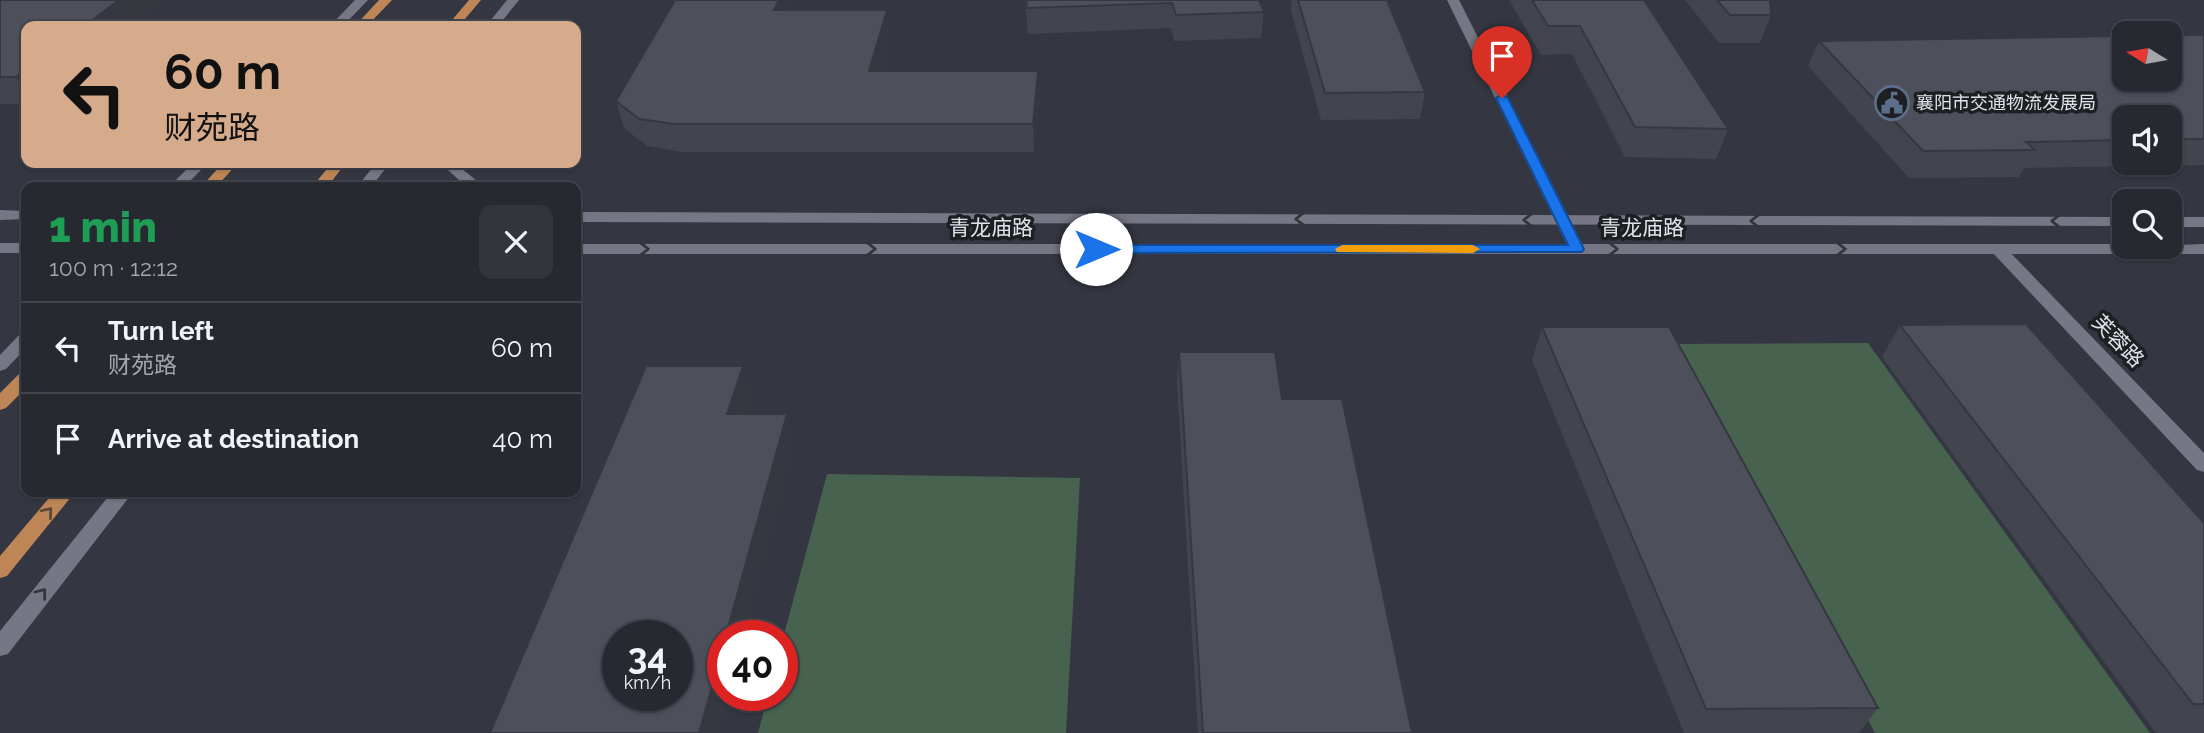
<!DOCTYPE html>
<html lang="en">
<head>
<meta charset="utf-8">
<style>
  :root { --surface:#272931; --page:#33353d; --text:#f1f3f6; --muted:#a4a6ab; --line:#43454d }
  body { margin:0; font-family:Raleway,"Noto Sans SC",sans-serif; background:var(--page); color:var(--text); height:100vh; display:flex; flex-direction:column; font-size:26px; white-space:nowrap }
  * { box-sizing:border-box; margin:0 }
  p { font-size:23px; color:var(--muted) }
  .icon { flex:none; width:38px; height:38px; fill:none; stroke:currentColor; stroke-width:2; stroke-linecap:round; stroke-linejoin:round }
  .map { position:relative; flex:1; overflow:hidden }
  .drawer { position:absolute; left:21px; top:182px; width:560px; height:315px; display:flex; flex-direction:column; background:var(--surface); border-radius:14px; box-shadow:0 2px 5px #0004,0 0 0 2px var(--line) }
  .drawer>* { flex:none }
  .hud { position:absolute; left:21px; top:21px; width:560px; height:147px; border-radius:14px; box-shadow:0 2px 5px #0004,0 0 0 2px var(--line); background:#d6ab8b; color:#111; overflow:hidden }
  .needle { width:46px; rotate:281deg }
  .tools { position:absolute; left:2112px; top:21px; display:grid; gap:14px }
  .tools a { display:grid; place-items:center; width:70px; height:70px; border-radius:14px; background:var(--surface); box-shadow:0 2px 5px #0004,0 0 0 2px var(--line); font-size:35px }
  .speed { position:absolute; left:602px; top:620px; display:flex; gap:14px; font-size:35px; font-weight:700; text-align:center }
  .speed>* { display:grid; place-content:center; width:91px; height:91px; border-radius:50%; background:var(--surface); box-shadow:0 2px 5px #0004,0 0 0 2px var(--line); line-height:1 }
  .speed small { font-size:18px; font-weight:400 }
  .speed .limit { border:10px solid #d22; background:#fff; color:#111 }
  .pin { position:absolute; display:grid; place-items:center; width:60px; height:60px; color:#fff; margin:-72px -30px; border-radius:50% 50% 50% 0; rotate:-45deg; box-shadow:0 0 7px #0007 }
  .pin .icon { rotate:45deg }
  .me { position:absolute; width:77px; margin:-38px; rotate:90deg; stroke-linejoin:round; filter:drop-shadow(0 0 5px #0008) }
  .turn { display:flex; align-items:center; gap:24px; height:147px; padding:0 28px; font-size:32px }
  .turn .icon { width:91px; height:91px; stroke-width:2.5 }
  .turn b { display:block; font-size:49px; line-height:60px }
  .round { display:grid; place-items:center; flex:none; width:74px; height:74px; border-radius:14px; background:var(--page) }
  .overview { display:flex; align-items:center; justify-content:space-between; height:119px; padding:0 28px }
  h1 { font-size:42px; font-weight:800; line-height:52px; color:#1e9e55 }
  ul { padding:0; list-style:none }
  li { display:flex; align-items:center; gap:21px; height:91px; padding:0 28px; border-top:2px solid var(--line) }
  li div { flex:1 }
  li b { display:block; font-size:26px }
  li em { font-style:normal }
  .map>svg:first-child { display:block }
  .green { fill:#47624e }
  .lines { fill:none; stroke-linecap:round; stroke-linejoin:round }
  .minor { fill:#757884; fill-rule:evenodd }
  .tertiary { fill:#757884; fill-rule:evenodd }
  .primary { fill:#be8656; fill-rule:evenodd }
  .wall { fill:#42454e; fill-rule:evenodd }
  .shaded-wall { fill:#363840 }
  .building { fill:#4d505b; stroke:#363840; stroke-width:2; fill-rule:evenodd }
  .oneway { stroke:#33353b }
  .oneway2 { stroke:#5d4837 }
  .route { fill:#1a73e8; stroke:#114b97; stroke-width:2 }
  .slow { fill:#f59e0b }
  .labels { text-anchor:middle; stroke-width:7; stroke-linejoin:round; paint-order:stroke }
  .far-poi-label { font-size:18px; fill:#e0e2e9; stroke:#1d1f23; text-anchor:start }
  .street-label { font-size:21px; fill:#e0e2e9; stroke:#1d1f23 }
</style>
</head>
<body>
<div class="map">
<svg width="2204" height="733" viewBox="0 0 2204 733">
  <rect width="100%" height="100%" fill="#343741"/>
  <!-- green -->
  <g class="green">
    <polygon points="1868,343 2150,733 1875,733 1667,344"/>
    <polygon points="827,474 1080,478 1066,733 758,733 768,695 782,695 782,642"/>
  </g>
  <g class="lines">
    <!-- minor -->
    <g class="minor">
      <polygon points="1447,0 1459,0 1585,249 1583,252 1577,254 1569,249"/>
      <polygon points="1998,244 2004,246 2204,453 2204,472 2197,470 1992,252 1990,249 1992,246"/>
    </g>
    <!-- tertiary -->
    <g class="tertiary">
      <polygon points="355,0 368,0 343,26 330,26"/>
      <polygon points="507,0 519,0 498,26 486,26"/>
      <polygon points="193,163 208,163 184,187 169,187"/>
      <polygon points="376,163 390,163 371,187 357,187"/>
      <polygon points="440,163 455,163 477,181 490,187 467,187"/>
      <polygon points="0,210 26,211 26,219 0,220"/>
      <polygon points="576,212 2124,217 2124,226 576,222"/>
      <rect x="2170" y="217" width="34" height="10"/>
      <rect x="0" y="243" width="26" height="10"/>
      <polygon points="576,244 2124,244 2124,247 2204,244 2204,254 576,254"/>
      <polygon points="26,333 26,348 6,369 0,371 0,355 20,334"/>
      <polygon points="112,492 133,492 8,654 0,656 0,631"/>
    </g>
    <!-- primary -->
    <g class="primary">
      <polygon points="379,0 392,0 367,26 355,26"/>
      <polygon points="469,0 481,0 459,26 447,26"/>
      <polygon points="223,163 238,163 216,187 201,187"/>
      <polygon points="332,163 346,163 327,187 312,187"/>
      <polygon points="26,371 26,388 6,408 0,410 0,393 20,373"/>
      <polygon points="54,492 75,492 7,576 0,578 0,556"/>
    </g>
  </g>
  <!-- wall -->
  <g class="wall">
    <polygon points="0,0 26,26 26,104 0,104"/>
    <polygon points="1025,0 1259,0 1264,12 1261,38 1174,41 1171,28 1028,34"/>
    <polygon points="1292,0 1387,0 1425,92 1420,119 1321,120 1291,10"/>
    <polygon points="1509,0 1644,0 1728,129 1716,159 1625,157 1572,54 1541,55"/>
    <polygon points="1685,0 1770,0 1771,15 1760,43 1719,43"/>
    <polygon points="790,10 891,36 881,71 1038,71 1039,98 1034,152 681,152 647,146 624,128 616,101"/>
    <path d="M2204 35V165L2024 168 2019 177 1909 178 1808 66 1819 41ZM2124 117H2170V163H2124Z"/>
    <polygon points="1900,325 2204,523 2204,733 2156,733 1882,357"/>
    <polygon points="1542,327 1878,708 1859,733 1684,733 1532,360"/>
    <polygon points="1179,352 1282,399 1412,733 1198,733 1177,384"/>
  </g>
  <!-- shaded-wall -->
  <g class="shaded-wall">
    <polygon points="119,0 165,0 132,26 84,26"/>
    <polygon points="779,0 794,0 779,36 774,10"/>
    <polygon points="887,10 891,36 873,97 869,71"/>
    <polygon points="26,70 26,93 16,77"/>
    <polygon points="1038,71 1039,98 1034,152 1033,124"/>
    <polygon points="743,366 752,398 736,447 727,414"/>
    <polygon points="787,414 795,447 746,635 726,635"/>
    <polygon points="723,648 723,695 730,695 720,733 699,733"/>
  </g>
  <!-- building -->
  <g class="building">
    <polygon points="0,0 119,0 84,26 26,26 26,70 16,77 0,77"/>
    <polygon points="675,0 779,0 774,10 887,10 869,71 1038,71 1033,124 674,124 639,119 616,101"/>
    <polygon points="1026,0 1259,0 1264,12 1176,15 1172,3 1027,8"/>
    <polygon points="1298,0 1387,0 1425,92 1325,93"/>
    <polygon points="1532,0 1644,0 1728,129 1635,127 1580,26 1548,26"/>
    <polygon points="1717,0 1770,0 1771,15 1730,15"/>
    <polygon points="2170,35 2204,35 2204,139 2170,139 2170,117 2124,117 2124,140 2026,142 2035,150 1923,151 1819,41 2124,36 2124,79 2170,79"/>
    <polygon points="2026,324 2204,523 2204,704 2193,704 1900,325"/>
    <polygon points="1542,327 1669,327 1878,708 1706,709"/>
    <polygon points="1179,352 1275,352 1282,399 1342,399 1412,733 1203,733"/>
    <path d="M646 366H743L727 414H787L726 635H723V648L699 733H490ZM618 635H677V695H618Z"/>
  </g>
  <!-- one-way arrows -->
  <defs><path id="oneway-chevron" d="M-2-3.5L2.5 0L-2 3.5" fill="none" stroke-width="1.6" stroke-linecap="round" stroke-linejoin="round" transform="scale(1.75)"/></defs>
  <g class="oneway">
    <use href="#oneway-chevron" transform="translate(1300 219) rotate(-180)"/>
    <use href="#oneway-chevron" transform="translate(1528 220) rotate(-180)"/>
    <use href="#oneway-chevron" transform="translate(1755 221) rotate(-180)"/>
    <use href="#oneway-chevron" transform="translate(2056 221) rotate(-180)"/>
    <use href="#oneway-chevron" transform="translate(644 249)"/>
    <use href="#oneway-chevron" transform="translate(871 249)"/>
    <use href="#oneway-chevron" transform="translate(1613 249)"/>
    <use href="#oneway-chevron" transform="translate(1841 249)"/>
    <use href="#oneway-chevron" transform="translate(42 593) rotate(-52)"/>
  </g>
  <use class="oneway2" href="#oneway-chevron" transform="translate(48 512) rotate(-50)"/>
  <!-- route -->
  <polygon class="route" points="1502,94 1508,98 1584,249 1582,252 1096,253 1089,249 1096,245 1568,245 1496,98"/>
  <!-- slow -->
  <polygon class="slow" points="1342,245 1473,245 1480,249 1473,253 1337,252 1335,249"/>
  <!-- icons -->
  <defs>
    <g id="civic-ring" transform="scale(1.75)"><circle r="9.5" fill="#1d1f23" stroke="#5c6f8a" stroke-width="1.5"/><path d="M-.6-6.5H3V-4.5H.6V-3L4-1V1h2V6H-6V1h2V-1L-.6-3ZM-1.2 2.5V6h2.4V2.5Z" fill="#5c6f8a"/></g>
  </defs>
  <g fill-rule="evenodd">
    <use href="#civic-ring" x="1892" y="103"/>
  </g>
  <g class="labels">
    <!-- far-poi labels -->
    <g class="far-poi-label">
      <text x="1916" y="109">襄阳市交通物流发展局</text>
    </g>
    <!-- street labels -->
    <g class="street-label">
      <text x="991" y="235">青龙庙路</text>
      <text x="1642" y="235">青龙庙路</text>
      <text transform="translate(2118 341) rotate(46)" y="7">芙蓉路</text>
    </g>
  </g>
</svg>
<div class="tools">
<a><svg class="needle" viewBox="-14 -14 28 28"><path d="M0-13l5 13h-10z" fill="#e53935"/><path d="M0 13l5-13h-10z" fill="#a4a6ab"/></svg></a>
<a><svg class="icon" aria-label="sound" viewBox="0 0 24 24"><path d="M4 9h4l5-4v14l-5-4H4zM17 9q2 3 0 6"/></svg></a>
<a><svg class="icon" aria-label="search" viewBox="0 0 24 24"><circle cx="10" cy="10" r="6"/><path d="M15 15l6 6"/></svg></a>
</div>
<div class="speed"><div>34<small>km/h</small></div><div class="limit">40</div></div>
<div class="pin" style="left:1502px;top:98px;background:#d93025"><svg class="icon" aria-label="arrive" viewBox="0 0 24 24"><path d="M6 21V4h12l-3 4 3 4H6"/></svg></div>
<svg class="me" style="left:1096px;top:249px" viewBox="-20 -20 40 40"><circle r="19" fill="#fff"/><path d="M0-13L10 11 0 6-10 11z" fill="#1a73e8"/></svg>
<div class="hud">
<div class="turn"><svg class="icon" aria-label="left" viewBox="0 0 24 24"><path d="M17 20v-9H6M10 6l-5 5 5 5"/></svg><div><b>60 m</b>财苑路</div></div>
</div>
<section class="drawer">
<div class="overview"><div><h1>1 min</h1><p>100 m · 12:12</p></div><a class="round"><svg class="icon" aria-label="close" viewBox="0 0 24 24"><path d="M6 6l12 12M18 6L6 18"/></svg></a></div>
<ul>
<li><svg class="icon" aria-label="left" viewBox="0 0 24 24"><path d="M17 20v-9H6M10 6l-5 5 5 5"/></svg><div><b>Turn left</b><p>财苑路</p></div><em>60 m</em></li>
<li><svg class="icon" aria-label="arrive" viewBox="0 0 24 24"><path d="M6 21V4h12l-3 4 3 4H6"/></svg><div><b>Arrive at destination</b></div><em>40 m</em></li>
</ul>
</section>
</div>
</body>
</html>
